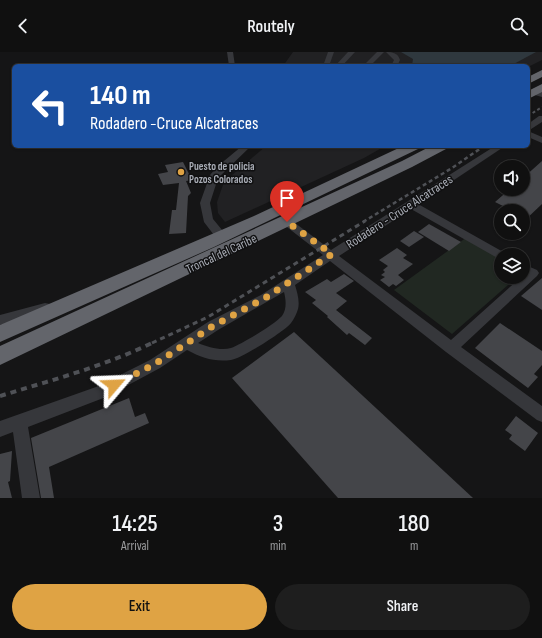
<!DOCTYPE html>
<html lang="en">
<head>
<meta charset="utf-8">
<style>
  :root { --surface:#101010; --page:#1e1e1e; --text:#f1f3f6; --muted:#9c9d9f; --line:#303030; --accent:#dfa344 }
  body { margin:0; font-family:"Sofia Sans Condensed",sans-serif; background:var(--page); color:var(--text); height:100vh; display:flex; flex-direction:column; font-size:15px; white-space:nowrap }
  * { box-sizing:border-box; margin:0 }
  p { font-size:13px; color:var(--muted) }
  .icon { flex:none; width:22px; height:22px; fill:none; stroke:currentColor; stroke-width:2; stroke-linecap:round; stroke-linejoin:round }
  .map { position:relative; height:446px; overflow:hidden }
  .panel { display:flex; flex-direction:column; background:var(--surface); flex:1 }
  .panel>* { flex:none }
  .hud { position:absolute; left:12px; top:12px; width:518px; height:84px; border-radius:6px; box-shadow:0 1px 3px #0004,0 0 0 1px var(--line); background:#1a4fa0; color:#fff; overflow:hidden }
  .buttons { position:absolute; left:494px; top:108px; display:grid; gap:8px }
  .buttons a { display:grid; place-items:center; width:36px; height:36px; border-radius:50%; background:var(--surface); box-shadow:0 1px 3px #0004,0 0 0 1px var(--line); font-size:20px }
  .pin { position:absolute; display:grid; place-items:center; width:34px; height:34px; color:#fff; margin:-41px -17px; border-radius:50% 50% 50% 0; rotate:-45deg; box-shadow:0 0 4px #0007 }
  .pin .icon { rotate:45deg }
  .me { position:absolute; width:44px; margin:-22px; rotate:64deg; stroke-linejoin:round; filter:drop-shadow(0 0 3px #0008) }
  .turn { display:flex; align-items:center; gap:14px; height:84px; padding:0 12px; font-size:18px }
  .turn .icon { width:52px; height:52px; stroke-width:2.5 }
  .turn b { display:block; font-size:28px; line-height:34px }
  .eta { display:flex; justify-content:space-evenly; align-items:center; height:68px; text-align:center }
  .eta b { font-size:24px; font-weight:600; line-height:28px }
  .primary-button { display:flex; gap:8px; margin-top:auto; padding:8px 12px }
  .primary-button a { flex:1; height:46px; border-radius:24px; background:var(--accent); color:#111; font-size:16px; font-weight:600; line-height:46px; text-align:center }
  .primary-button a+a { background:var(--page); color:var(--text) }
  header { display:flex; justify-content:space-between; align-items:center; height:52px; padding:0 12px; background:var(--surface); font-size:18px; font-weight:600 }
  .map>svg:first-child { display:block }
  .built { fill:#212123 }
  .green { fill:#212822 }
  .water { fill:#2f383e }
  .building { fill:#444549 }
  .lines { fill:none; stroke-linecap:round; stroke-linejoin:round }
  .minor { fill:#36373b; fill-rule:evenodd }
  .highway { fill:#63656b; fill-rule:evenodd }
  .rail-far3 { stroke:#4f5156; stroke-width:2; stroke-dasharray:3 2.5; stroke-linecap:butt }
  .rail-far2 { stroke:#4f5156; stroke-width:2.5; stroke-dasharray:4 3; stroke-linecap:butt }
  .rail-far1 { stroke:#4f5156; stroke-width:3; stroke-dasharray:5 4; stroke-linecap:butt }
  .rail { stroke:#4f5156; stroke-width:4; stroke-dasharray:6 5; stroke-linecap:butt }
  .route { stroke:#dfa344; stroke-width:7; stroke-dasharray:0 12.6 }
  .poi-dot { fill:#dfa344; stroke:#101011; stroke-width:1.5 }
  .labels { text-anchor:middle; stroke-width:3; stroke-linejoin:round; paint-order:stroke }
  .far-poi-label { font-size:11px; font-weight:bold; fill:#a8acb5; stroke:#101011; text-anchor:start }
  .street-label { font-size:13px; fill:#a8acb5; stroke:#101011 }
</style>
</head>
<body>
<header><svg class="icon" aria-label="back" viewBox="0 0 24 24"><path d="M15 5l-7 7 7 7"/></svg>Routely<svg class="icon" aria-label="search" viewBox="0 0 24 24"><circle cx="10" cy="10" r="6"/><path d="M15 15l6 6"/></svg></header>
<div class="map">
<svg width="542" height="446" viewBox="0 0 542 446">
  <rect width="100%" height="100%" fill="#151516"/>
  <!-- built -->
  <g class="built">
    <polygon points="293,0 542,0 542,8 528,15 528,14 283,14"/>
    <polygon points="266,94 385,94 364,106 225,170 218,161 217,150 224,130"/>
  </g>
  <!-- green -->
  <polygon class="green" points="467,185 501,204 501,225 517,225 452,282 394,238"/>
  <!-- water -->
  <polygon class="water" points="401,0 536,0 510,14 412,14 413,7"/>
  <!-- building -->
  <g class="building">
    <polygon points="542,109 542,152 523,170 523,159 513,159 495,150 510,137 523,137 523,126"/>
    <polygon points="183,110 192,128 186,129 191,141 188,144 186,181 169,182 172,158 176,158 179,131 163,133 158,122 168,120 165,113"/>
    <polygon points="429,172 461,190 449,199 418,180"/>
    <polygon points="414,179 424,185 409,195 400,189"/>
    <polygon points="397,196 407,203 403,206 413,212 398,223 404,228 396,234 393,232 389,235 380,228 385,225 381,223 385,220 383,218 388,214 379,208"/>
    <polygon points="344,222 354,229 336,241 347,249 336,258 372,286 365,293 349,281 347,283 327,265 328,264 312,251 316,248 305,240 327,227 331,230"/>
    <polygon points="542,226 542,258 521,244"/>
    <polygon points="500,271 542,299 542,313 534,322 538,325 528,336 475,296"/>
    <polygon points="294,280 473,446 338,446 232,326"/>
    <polygon points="129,346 135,365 145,361 149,371 49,415 54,446 41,446 31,386"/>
    <polygon points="516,364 538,381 525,399 509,387 512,383 505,378"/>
    <polygon points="12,399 10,429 8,430 12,446 0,446 0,402"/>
  </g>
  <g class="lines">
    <!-- minor -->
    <g class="minor">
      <polygon points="227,0 233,0 235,14 229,14"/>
      <polygon points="328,0 334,0 329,14 323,14"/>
      <polygon points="348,0 355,0 342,14 335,14"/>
      <polygon points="377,0 384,0 370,14 363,14"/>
      <path d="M386 0C393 0 398 1 400 8L397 14H391L394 8Z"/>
      <polygon points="531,38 542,40 542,45 531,42"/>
      <polygon points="539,64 542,64 542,70 528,79 528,72"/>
      <polygon points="528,79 542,85 542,91 528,85"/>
      <polygon points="242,94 251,94 218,126 210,151 213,167 227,184 225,187 217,187 204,170 200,151 210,123 218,114"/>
      <path d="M495 94H505L418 152 505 201 506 203H501V208L411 157 339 204 451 288 521 225H523L524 222 523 221V212L537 218 539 221 537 224 461 295 542 354V370L537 368 446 300 330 209 295 233C297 240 300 249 298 257 297 261 294 267 291 271 285 279 241 307 231 308 214 310 202 306 187 298L160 316 106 345 28 375 40 446H22L13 380 0 385V369L96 335 150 308 208 270 261 243 323 203 283 172 282 170 283 168H291L331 198ZM284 240C286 248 287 257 282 264 275 272 242 292 231 296 221 299 208 295 198 291L218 278Z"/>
      <polygon points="45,251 50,252 51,256 50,260 0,273 0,263"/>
    </g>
    <!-- highway -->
    <g class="highway">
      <polygon points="542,18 542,25 528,32 528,25"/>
      <polygon points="542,32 542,40 528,47 528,39"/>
      <polygon points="403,94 420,94 418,97 214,195 0,290 0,273 254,164"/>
      <polygon points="431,94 448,94 446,97 412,115 0,313 0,294 402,109"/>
    </g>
    <!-- rail-far3 -->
    <polyline class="rail-far3" points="528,64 542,55"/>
    <!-- rail-far2 -->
    <polyline class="rail-far2" points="363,170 452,116 484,94"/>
    <!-- rail-far1 -->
    <polyline class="rail-far1" points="152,291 208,265 365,169"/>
    <!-- rail -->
    <path class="rail" d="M0 344C52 328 105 314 154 290"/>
  </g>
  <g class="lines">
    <!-- route -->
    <polyline class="route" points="114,333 155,312 213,274 265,246 332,202 287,170"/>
  </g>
  <!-- markers -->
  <circle class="poi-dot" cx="181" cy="120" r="4"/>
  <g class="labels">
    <!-- far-poi labels -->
    <g class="far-poi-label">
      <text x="189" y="118">Puesto de policia<tspan x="189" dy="13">Pozos Colorados</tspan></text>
    </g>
    <!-- street labels -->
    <g class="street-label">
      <text transform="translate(399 159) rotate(-33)" y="5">Rodadero - Cruce Alcatraces</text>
      <text transform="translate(221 201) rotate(-25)" y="5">Troncal del Caribe</text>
    </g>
  </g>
</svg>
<div class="buttons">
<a><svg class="icon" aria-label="sound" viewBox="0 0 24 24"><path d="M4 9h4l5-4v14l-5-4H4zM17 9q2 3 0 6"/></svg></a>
<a><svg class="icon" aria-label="search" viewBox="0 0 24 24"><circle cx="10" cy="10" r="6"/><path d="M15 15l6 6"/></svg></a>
<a><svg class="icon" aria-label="layers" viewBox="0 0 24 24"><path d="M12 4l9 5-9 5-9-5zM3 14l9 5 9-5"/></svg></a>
</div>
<div class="pin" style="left:287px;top:170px;background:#d93025"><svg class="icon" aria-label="arrive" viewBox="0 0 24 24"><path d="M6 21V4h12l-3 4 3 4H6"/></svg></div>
<svg class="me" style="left:114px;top:333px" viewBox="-20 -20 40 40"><path d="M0-17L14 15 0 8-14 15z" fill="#dfa344" stroke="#fff" stroke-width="4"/></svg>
<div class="hud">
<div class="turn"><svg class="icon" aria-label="left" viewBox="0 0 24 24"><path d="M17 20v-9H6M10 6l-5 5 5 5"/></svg><div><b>140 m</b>Rodadero -Cruce Alcatraces</div></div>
</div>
</div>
<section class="panel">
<div class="eta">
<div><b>14:25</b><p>Arrival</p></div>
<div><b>3</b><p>min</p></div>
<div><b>180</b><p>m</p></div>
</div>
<div class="primary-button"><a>Exit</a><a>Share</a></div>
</section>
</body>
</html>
